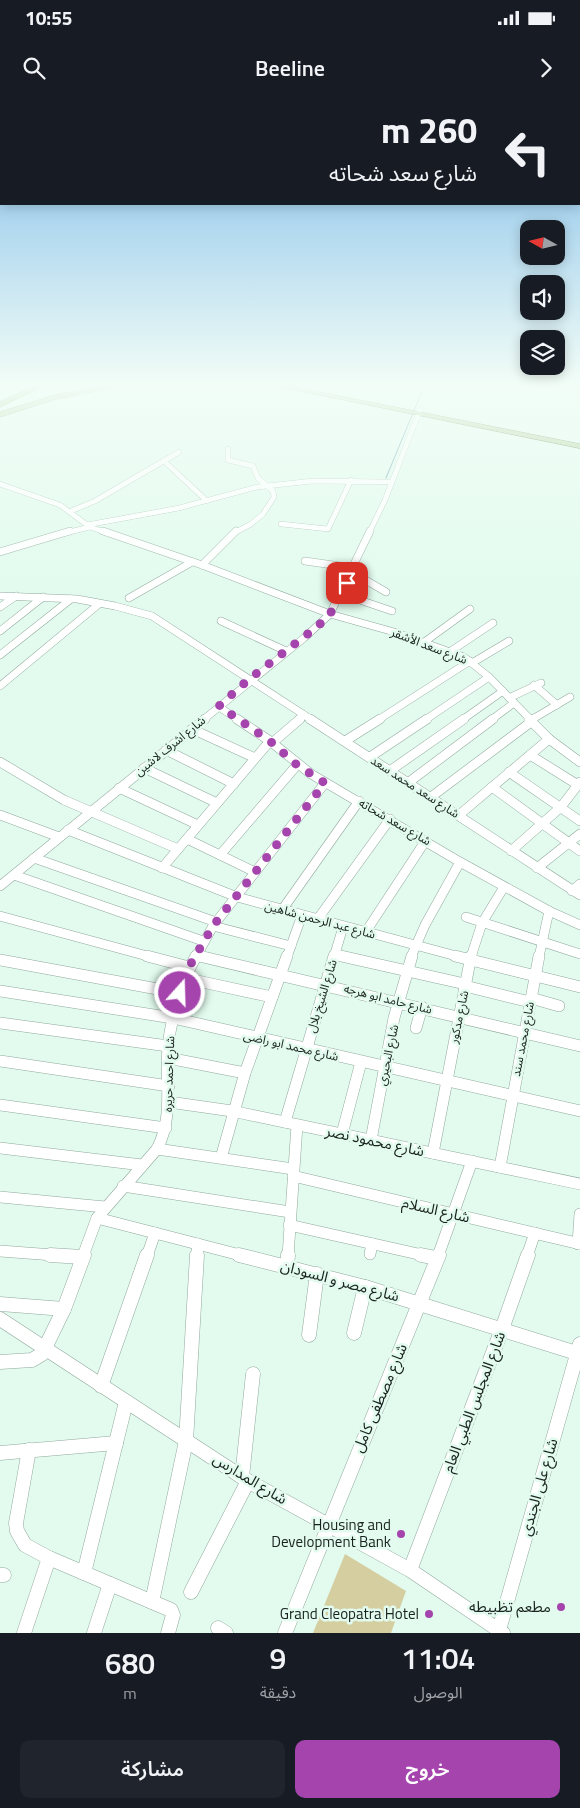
<!DOCTYPE html>
<html lang="ar">
<head>
<meta charset="utf-8">
<style>
  :root { --surface:#171b24; --page:#20242c; --text:#f1f3f6; --muted:#9ea1a6; --accent:#a444ac }
  body { margin:0; font-family:"Titillium Web","Noto Sans Arabic",sans-serif; background:var(--page); color:var(--text); direction:rtl; height:100vh; display:flex; flex-direction:column; font-size:19px; white-space:nowrap }
  * { box-sizing:border-box; margin:0 }
  p { font-size:16px; color:var(--muted) }
  .icon { flex:none; width:28px; height:28px; fill:none; stroke:currentColor; stroke-width:2; stroke-linecap:round; stroke-linejoin:round }
  .map { position:relative; height:1533px; overflow:hidden; direction:ltr }
  .panel { display:flex; flex-direction:column; background:var(--surface); flex:1 }
  .panel>* { flex:none }
  .banner { position:absolute; left:0px; top:0px; width:580px; height:105px; box-shadow:0 2px 12px #0003; direction:rtl; background:#171b24; color:var(--text); overflow:hidden }
  .needle { width:32px; rotate:278deg }
  .tools { position:absolute; left:520px; top:120px; display:grid; gap:10px }
  .tools a { display:grid; place-items:center; width:45px; height:45px; border-radius:10px; background:var(--surface); box-shadow:0 2px 12px #0003; font-size:25px }
  .pin { position:absolute; display:grid; place-items:center; width:42px; height:42px; color:#fff; margin:-21px; border-radius:10px; box-shadow:0 2px 8px #0006 }
  .me { position:absolute; width:55px; margin:-28px; rotate:20deg; stroke-linejoin:round; filter:drop-shadow(0 0 4px #0008) }
  .turn { display:flex; align-items:center; gap:18px; height:105px; padding:0 20px; font-size:22px }
  .turn .icon { width:65px; height:65px; stroke-width:2.5 }
  .turn b { display:block; font-size:35px; line-height:42px }
  .eta { display:flex; justify-content:space-evenly; align-items:center; height:85px; text-align:center }
  .eta b { font-size:30px; font-weight:600; line-height:35px }
  .cta { display:flex; gap:10px; margin-top:auto; padding:10px 20px }
  .cta a { flex:1; height:58px; border-radius:10px; background:var(--accent); color:#fff; font-size:20px; font-weight:600; line-height:58px; text-align:center }
  .cta a+a { background:var(--page); color:var(--text) }
  .status { display:flex; justify-content:space-between; align-items:center; height:35px; padding:0 25px; background:var(--surface); direction:ltr }
  .status svg { height:14px; fill:currentColor }
  header { display:flex; justify-content:space-between; align-items:center; height:65px; padding:0 20px; background:var(--surface); font-size:22px; font-weight:600 }
  .map>svg:first-child { display:block }
  .green { fill:#d4cea1 }
  .lines { fill:none; stroke-linecap:round; stroke-linejoin:round }
  .stream { stroke:#5f95ab; stroke-width:1 }
  .minor-far4-casing { stroke:#91a99d; stroke-width:5.5 }
  .minor-far3-casing { stroke:#91a99d; stroke-width:8 }
  .minor-far2-casing { stroke:#91a99d; stroke-width:10 }
  .minor-far1-casing { stroke:#91a99d; stroke-width:12 }
  .minor-casing { stroke:#91a99d; stroke-width:15 }
  .primary-casing { stroke:#507632; stroke-width:1 }
  .trunk-casing { stroke:#507632; stroke-width:1 }
  .minor-far4 { stroke:#fff; stroke-width:5 }
  .minor-far3 { stroke:#fff; stroke-width:7 }
  .minor-far2 { stroke:#fff; stroke-width:9 }
  .minor-far1 { stroke:#fff; stroke-width:11 }
  .minor { stroke:#fff; stroke-width:14 }
  .primary { fill:#a8c88b; fill-rule:evenodd }
  .trunk { fill:#8bb664; fill-rule:evenodd }
  .route { stroke:#a444ac; stroke-width:9; stroke-dasharray:0 16.2 }
  .poi-dot { fill:#a444ac; stroke:#e2fbee; stroke-width:2 }
  .labels { text-anchor:middle; stroke-width:5; stroke-linejoin:round; paint-order:stroke }
  .street-label { font-size:12px; fill:#19221e; stroke:#e2fbee }
  .near-street-label { font-size:15px; fill:#19221e; stroke:#e2fbee }
  .near-poi-label { font-size:15px; fill:#19221e; stroke:#e2fbee; text-anchor:end }
</style>
</head>
<body>
<div class="status"><b>10:55</b><svg viewBox="0 0 49 12"><path d="M0 12V9h3v3zM5 12V6h3v6zM10 12V3h3v9zM15 12V0h3v12zM26 1h20v11H26zM47 4h2v5h-2z"/></svg></div>
<header><svg class="icon" aria-label="forward" viewBox="0 0 24 24"><path d="M9 5l7 7-7 7"/></svg>Beeline<svg class="icon" aria-label="search" viewBox="0 0 24 24"><circle cx="10" cy="10" r="6"/><path d="M15 15l6 6"/></svg></header>
<div class="map">
<svg width="580" height="1533" viewBox="0 0 580 1533">
  <rect width="100%" height="100%" fill="#e2fbee"/>
  <!-- green -->
  <polygon class="green" points="345,1454 406,1491 391,1533 313,1533"/>
  <g class="lines">
    <!-- stream -->
    <polyline class="stream" points="386,378 425,284"/>
    <!-- minor-far4 casing -->
    <g class="minor-far4-casing">
      <g id="minor-far4">
        <polyline points="228,349 228,360 253,366 258,378 273,391 274,397 263,414 251,424 234,433"/>
        <polyline points="164,361 207,401"/>
        <polyline points="0,384 60,405 90,427 107,433"/>
        <polyline points="71,411 95,401 179,352"/>
        <polyline points="281,424 328,429 351,380"/>
        <polyline points="87,425 179,408 257,387 313,381 392,382"/>
        <polyline points="65,433 90,427"/>
        <polyline points="369,433 385,400 420,310"/>
      </g>
    </g>
    <!-- minor-far3 casing -->
    <g class="minor-far3-casing">
      <g id="minor-far3">
        <polyline points="103,431 202,465 330,514 394,532 464,557 489,577 531,620"/>
        <polyline points="0,452 70,431"/>
        <polyline points="305,461 354,468"/>
        <polyline points="202,465 236,431"/>
        <polyline points="352,472 386,492"/>
        <polyline points="342,494 392,511"/>
        <polyline points="0,496 77,499 115,506 152,516 312,620"/>
        <polyline points="129,498 192,462"/>
        <polyline points="0,507 16,496"/>
        <polyline points="221,521 286,551"/>
        <polyline points="0,531 43,497"/>
        <polyline points="423,543 470,509"/>
        <polyline points="448,553 493,523"/>
        <polyline points="0,555 71,499"/>
        <polyline points="472,563 509,541"/>
        <polyline points="534,585 557,605"/>
        <polyline points="0,586 99,504"/>
        <polyline points="509,598 541,583"/>
        <polyline points="219,607 239,620"/>
        <polyline points="203,620 304,538 330,514 370,431"/>
        <polyline points="298,620 304,615"/>
        <polyline points="378,620 470,561"/>
        <polyline points="425,620 489,577"/>
        <polyline points="462,620 503,591"/>
        <polyline points="491,620 514,603"/>
        <polyline points="531,620 570,597"/>
      </g>
    </g>
    <!-- minor-far2 casing -->
    <g class="minor-far2-casing">
      <g id="minor-far2">
        <polyline points="237,619 270,641 311,674 460,762 549,811 580,825"/>
        <polyline points="310,619 580,795"/>
        <polyline points="529,619 549,639 580,662"/>
        <polyline points="529,621 533,619"/>
        <polyline points="192,629 255,658"/>
        <polyline points="345,641 380,619"/>
        <polyline points="272,643 300,619"/>
        <polyline points="166,650 234,684"/>
        <polyline points="530,655 578,685"/>
        <polyline points="370,657 427,619"/>
        <polyline points="0,662 64,700 178,749"/>
        <polyline points="144,668 217,703"/>
        <polyline points="391,670 464,619"/>
        <polyline points="509,672 580,721"/>
        <polyline points="409,682 493,619"/>
        <polyline points="492,687 580,751"/>
        <polyline points="119,688 198,725"/>
        <polyline points="431,697 531,622"/>
        <polyline points="0,715 59,737"/>
        <polyline points="459,715 549,639"/>
        <polyline points="68,730 237,797 460,857"/>
        <polyline points="187,739 255,772"/>
        <polyline points="511,751 561,707 580,682"/>
        <polyline points="220,755 297,665"/>
        <polyline points="34,758 216,822"/>
        <polyline points="162,768 270,641"/>
        <polyline points="537,768 580,734"/>
        <polyline points="14,775 203,841"/>
        <polyline points="0,786 205,619"/>
        <polyline points="572,791 580,784"/>
        <polyline points="282,810 359,701"/>
        <polyline points="0,816 151,857"/>
        <polyline points="466,817 580,854"/>
        <polyline points="317,820 390,719"/>
        <polyline points="213,826 291,846"/>
        <polyline points="365,833 426,740"/>
        <polyline points="334,854 346,857"/>
        <polyline points="196,855 204,857"/>
        <polyline points="196,857 213,826 325,683"/>
        <polyline points="287,857 302,815"/>
        <polyline points="334,857 343,827"/>
        <polyline points="411,857 425,825 460,762"/>
        <polyline points="471,857 482,823 504,787"/>
        <polyline points="539,857 549,811"/>
      </g>
    </g>
    <!-- minor-far1 casing -->
    <g class="minor-far1-casing">
      <g id="minor-far1">
        <polyline points="147,856 189,867"/>
        <polyline points="199,856 580,946"/>
        <polyline points="341,856 465,884"/>
        <polyline points="455,856 580,887"/>
        <polyline points="0,860 179,893"/>
        <polyline points="184,878 272,897"/>
        <polyline points="465,886 530,902"/>
        <polyline points="0,891 173,918 580,1011"/>
        <polyline points="531,898 559,906"/>
        <polyline points="0,923 168,946"/>
        <polyline points="416,928 422,907"/>
        <polyline points="168,958 245,973"/>
        <polyline points="0,961 169,986"/>
        <polyline points="169,1002 232,1011 580,1084"/>
        <polyline points="0,1005 166,1028"/>
        <polyline points="285,1022 334,856"/>
        <polyline points="342,1034 361,962"/>
        <polyline points="371,1040 394,918 412,856"/>
        <polyline points="0,1048 142,1065"/>
        <polyline points="157,1049 293,1069"/>
        <polyline points="433,1053 471,856"/>
        <polyline points="221,1058 245,973 287,856"/>
        <polyline points="500,1067 539,856"/>
        <polyline points="293,1076 580,1144"/>
        <polyline points="123,1086 290,1112"/>
        <polyline points="0,1097 105,1107"/>
        <polyline points="97,1118 244,1156"/>
        <polyline points="289,1125 427,1156"/>
        <polyline points="578,1144 580,1114"/>
        <polyline points="0,1151 67,1156"/>
        <polyline points="370,1154 372,1144"/>
        <path d="M83 1156 97 1118 157 1049C174 1017 165 982 168 947 171 917 182 881 196 856"/>
        <polyline points="147,1156 155,1133"/>
        <polyline points="197,1156 198,1144"/>
        <polyline points="288,1156 297,1025"/>
        <polyline points="438,1156 472,1061"/>
        <polyline points="527,1156 535,1133"/>
      </g>
    </g>
    <!-- minor casing -->
    <g class="minor-casing">
      <g id="minor">
        <polyline points="50,1155 82,1157"/>
        <polyline points="239,1155 365,1187 580,1254"/>
        <polyline points="421,1155 436,1158"/>
        <polyline points="287,1167 288,1155"/>
        <polyline points="0,1204 64,1209"/>
        <polyline points="0,1219 248,1381 410,1470 503,1533"/>
        <polyline points="354,1233 365,1187"/>
        <polyline points="309,1235 317,1174"/>
        <polyline points="0,1262 32,1260 42,1254 64,1209 84,1155"/>
        <polyline points="101,1286 147,1155"/>
        <polyline points="29,1350 16,1423 17,1431 25,1445 49,1458 171,1510 173,1515 168,1533"/>
        <polyline points="0,1353 116,1343"/>
        <polyline points="242,1377 253,1274"/>
        <polyline points="410,1470 502,1229 528,1155"/>
        <polyline points="84,1473 126,1302"/>
        <polyline points="0,1475 4,1475"/>
        <polyline points="191,1492 248,1381"/>
        <polyline points="152,1502 186,1341 197,1155"/>
        <polyline points="218,1528 226,1533"/>
        <polyline points="499,1530 580,1244"/>
        <polyline points="24,1533 49,1458"/>
        <polyline points="94,1533 110,1484"/>
        <polyline points="285,1533 439,1155"/>
      </g>
    </g>
    <!-- primary casing -->
    <g class="primary-casing">
      <g id="primary">
        <polygon points="118,284 132,284 56,299 0,317 0,312 55,295"/>
        <polygon points="266,284 279,284 580,344 580,348"/>
      </g>
    </g>
    <!-- trunk casing -->
    <g class="trunk-casing">
      <polygon id="trunk" points="39,284 48,284 0,307 0,302"/>
    </g>
    <!-- minor-far4 -->
    <use href="#minor-far4" class="minor-far4"/>
    <!-- minor-far3 -->
    <use href="#minor-far3" class="minor-far3"/>
    <!-- minor-far2 -->
    <use href="#minor-far2" class="minor-far2"/>
    <!-- minor-far1 -->
    <use href="#minor-far1" class="minor-far1"/>
    <!-- minor -->
    <use href="#minor" class="minor"/>
    <!-- primary -->
    <use href="#primary" class="primary"/>
    <!-- trunk -->
    <use href="#trunk" class="trunk"/>
  </g>
  <!-- sky -->
  <linearGradient id="sky" x2="0" y2="1"><stop stop-color="#7dbbe8"/><stop offset="0.57" stop-color="#f2fdf7"/><stop offset="1" stop-color="#f2fdf7" stop-opacity="0"/></linearGradient>
  <rect width="580" height="498" fill="url(#sky)"/>
  <g class="lines">
    <!-- route -->
    <polyline class="route" points="180,893 189,867 213,826 325,683 297,665 270,641 219,606 248,580 318,526 330,514 347,483"/>
  </g>
  <!-- markers -->
  <g class="poi-dot">
    <circle cx="401" cy="1434" r="5"/>
    <circle cx="561" cy="1507" r="5"/>
    <circle cx="429" cy="1514" r="5"/>
  </g>
  <g class="labels">
    <!-- street labels -->
    <g class="street-label">
      <text transform="translate(429 546) rotate(21)" y="4">شارع سعد الأشقر</text>
      <text transform="translate(170 646) rotate(-39)" y="4">شارع اشرف لاشين</text>
      <text transform="translate(415 687) rotate(33)" y="4">شارع سعد محمد سعد</text>
      <text transform="translate(395 722) rotate(30)" y="4">شارع سعد شحاته</text>
      <text transform="translate(320 820) rotate(15)" y="4">شارع عبد الرحمن شاهين</text>
      <text transform="translate(322 896) rotate(-73)" y="4">شارع الشيخ بلال</text>
      <text transform="translate(388 899) rotate(14)" y="4">شارع حامد ابو هرجه</text>
      <text transform="translate(459 917) rotate(-78)" y="4">شارع مدكور</text>
      <text transform="translate(523 939) rotate(-79)" y="4">شارع محمد سند</text>
      <text transform="translate(291 946) rotate(13)" y="4">شارع محمد ابو راضى</text>
      <text transform="translate(388 955) rotate(-78)" y="4">شارع البحيري</text>
      <text transform="translate(169 974) rotate(-88)" y="4">شارع احمد حريره</text>
    </g>
    <!-- near-street labels -->
    <g class="near-street-label">
      <text transform="translate(375 1041) rotate(12)" y="5">شارع محمود نصر</text>
      <text transform="translate(436 1110) rotate(13)" y="5">شارع السلام</text>
      <text transform="translate(340 1181) rotate(15)" y="5">شارع مصر و السودان</text>
      <text transform="translate(380 1298) rotate(-67)" y="5">شارع مصطفى كامل</text>
      <text transform="translate(474 1302) rotate(-69)" y="5">شارع المجلس الطبي العام</text>
      <text transform="translate(250 1379) rotate(31)" y="5">شارع المدارس</text>
      <text transform="translate(539 1387) rotate(-74)" y="5">شارع على الجندي</text>
    </g>
    <!-- near-poi labels -->
    <g class="near-poi-label">
      <text x="391" y="1430">Housing and<tspan x="391" dy="17">Development Bank</tspan></text>
      <text x="551" y="1512">مطعم تظبيطه</text>
      <text x="419" y="1519">Grand Cleopatra Hotel</text>
    </g>
  </g>
</svg>
<div class="tools">
<a><svg class="needle" viewBox="-14 -14 28 28"><path d="M0-13l5 13h-10z" fill="#e53935"/><path d="M0 13l5-13h-10z" fill="#9ea1a6"/></svg></a>
<a><svg class="icon" aria-label="sound" viewBox="0 0 24 24"><path d="M4 9h4l5-4v14l-5-4H4zM17 9q2 3 0 6"/></svg></a>
<a><svg class="icon" aria-label="layers" viewBox="0 0 24 24"><path d="M12 4l9 5-9 5-9-5zM3 14l9 5 9-5"/></svg></a>
</div>
<div class="pin" style="left:347px;top:483px;background:#d93025"><svg class="icon" aria-label="arrive" viewBox="0 0 24 24"><path d="M6 21V4h12l-3 4 3 4H6"/></svg></div>
<svg class="me" style="left:180px;top:893px" viewBox="-20 -20 40 40"><circle r="17" fill="#a444ac" stroke="#fff" stroke-width="3"/><path d="M0-11L8 9 0 5-8 9z" fill="#fff"/></svg>
<div class="banner">
<div class="turn"><svg class="icon" aria-label="left" viewBox="0 0 24 24"><path d="M17 20v-9H6M10 6l-5 5 5 5"/></svg><div><b>260 m</b>شارع سعد شحاته</div></div>
</div>
</div>
<section class="panel">
<div class="eta">
<div><b>11:04</b><p>الوصول</p></div>
<div><b>9</b><p>دقيقة</p></div>
<div><b>680</b><p>m</p></div>
</div>
<div class="cta"><a>خروج</a><a>مشاركة</a></div>
</section>
</body>
</html>
